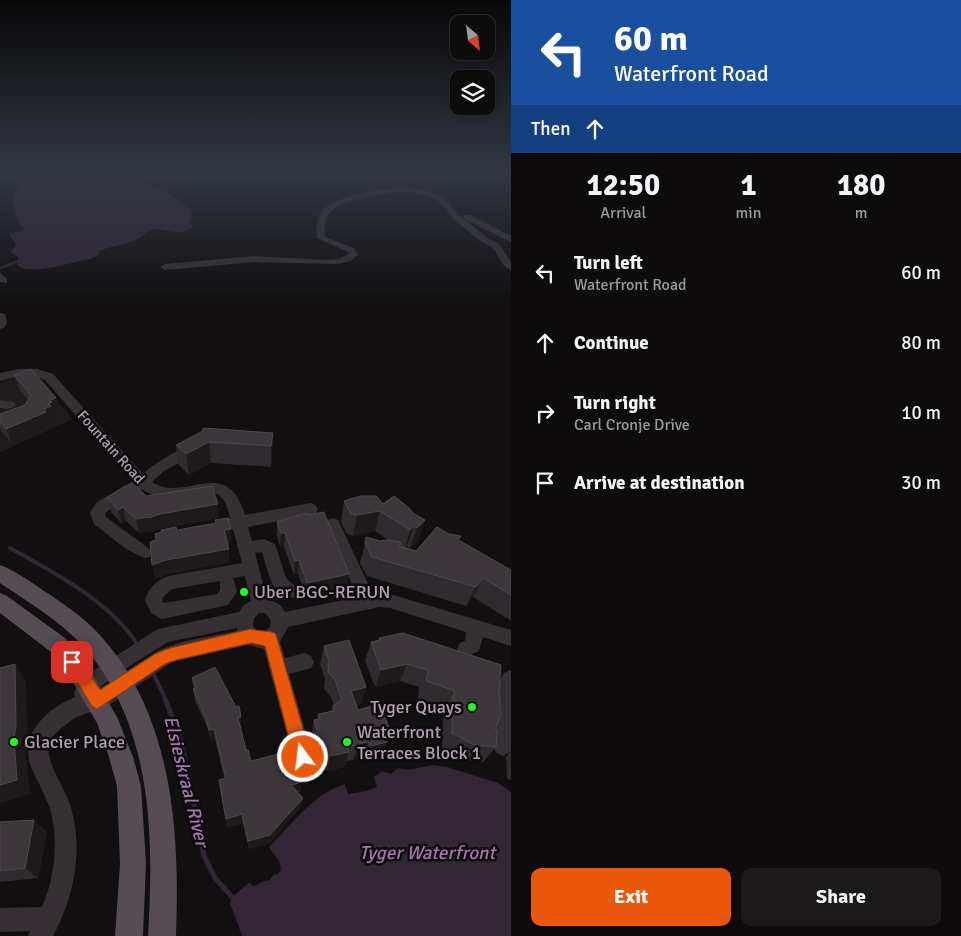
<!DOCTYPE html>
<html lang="en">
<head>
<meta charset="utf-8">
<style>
  :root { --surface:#0d0b0c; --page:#1b191a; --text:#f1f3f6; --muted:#9a9b9d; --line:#2d2b2d; --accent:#ea580c }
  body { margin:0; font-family:Signika,sans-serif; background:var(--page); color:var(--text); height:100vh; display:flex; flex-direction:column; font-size:19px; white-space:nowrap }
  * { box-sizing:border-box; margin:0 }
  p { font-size:16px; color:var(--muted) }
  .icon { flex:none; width:28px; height:28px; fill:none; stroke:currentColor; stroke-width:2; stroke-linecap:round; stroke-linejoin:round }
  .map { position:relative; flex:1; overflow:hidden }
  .side { display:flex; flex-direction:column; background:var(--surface); width:450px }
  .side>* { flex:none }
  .top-card { background:#1a4fa0; color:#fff; overflow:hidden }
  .needle { width:32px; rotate:152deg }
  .controls { position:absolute; left:450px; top:15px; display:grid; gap:10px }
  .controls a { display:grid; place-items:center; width:45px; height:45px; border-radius:10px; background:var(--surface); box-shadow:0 1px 4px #0004,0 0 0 1px var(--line); font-size:25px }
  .pin { position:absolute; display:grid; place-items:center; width:42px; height:42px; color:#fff; margin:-21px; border-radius:10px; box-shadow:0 2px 8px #0006 }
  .me { position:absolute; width:55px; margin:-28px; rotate:345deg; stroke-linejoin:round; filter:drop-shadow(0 0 4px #0008) }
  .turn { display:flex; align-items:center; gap:18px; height:105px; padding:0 20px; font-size:22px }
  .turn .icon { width:65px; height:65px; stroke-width:2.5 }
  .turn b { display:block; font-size:35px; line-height:42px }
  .then { display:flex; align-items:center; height:48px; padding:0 20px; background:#0003; gap:10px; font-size:19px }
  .eta { display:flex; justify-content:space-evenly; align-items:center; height:85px; text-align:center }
  .eta b { font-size:30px; font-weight:800; line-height:35px }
  .button { display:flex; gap:10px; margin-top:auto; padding:10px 20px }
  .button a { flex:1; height:58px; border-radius:10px; background:var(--accent); color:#fff; font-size:20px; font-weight:800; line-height:58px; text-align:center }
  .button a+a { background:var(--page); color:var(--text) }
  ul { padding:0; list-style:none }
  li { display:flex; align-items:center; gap:15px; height:70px; padding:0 20px }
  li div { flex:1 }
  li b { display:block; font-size:19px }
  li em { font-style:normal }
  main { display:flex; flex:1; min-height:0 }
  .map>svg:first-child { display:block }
  .built { fill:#1e1b1d }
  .water { fill:#322534 }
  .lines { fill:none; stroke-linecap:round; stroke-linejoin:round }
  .stream-far2 { stroke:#322534; stroke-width:2.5 }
  .stream-far1 { stroke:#322534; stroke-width:4 }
  .stream { stroke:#322534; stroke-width:5 }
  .minor { fill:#363035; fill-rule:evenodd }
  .major { fill:#554c54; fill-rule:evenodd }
  .wall { fill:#2f2b2e }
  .shaded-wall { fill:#1d1a1c }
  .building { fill:#3d373c; stroke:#4f484e }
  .route { fill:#ea580c; stroke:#983908 }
  .poi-dot { fill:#1dfb25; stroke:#0c0a0b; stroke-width:2 }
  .labels { text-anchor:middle; stroke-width:5; stroke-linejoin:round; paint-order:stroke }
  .street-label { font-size:15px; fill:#b29fb1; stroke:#0c0a0b }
  .near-poi-label { font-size:18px; fill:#b29fb1; stroke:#0c0a0b; text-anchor:start }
  .near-water-label { font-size:19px; font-style:italic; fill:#a773b0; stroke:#0c0a0b }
</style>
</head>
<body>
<main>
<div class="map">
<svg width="511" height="936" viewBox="0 0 511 936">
  <rect width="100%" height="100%" fill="#110f10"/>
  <!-- built -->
  <polygon class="built" points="17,377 38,379 73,419 0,452 0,383"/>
  <!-- water -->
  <g class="water">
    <path d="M28 171H109L132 178 137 183 166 191 167 193 190 209 192 217 189 222 193 227C182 237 167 229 155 229 148 229 143 236 138 239 126 245 112 245 100 251L98 255 91 259C74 261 30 277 17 265L18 257 12 253 11 250 17 246 8 233 24 231 25 229C14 219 14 208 14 194L20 186Z"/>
    <path d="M433 765 447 767 498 783 511 792V936H242L230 903 232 897 250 882 252 886 258 885 261 882 270 880 273 875 278 874 281 870 279 861 269 847C291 825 314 793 345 784L348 794 366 791 377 787 374 777 382 771 391 774 398 768 408 770Z"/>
  </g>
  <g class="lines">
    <!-- stream-far2 -->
    <polyline class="stream-far2" points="0,268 18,261"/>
    <!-- stream-far1 -->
    <g class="stream-far1">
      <path d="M10 548C56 574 108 600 138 645"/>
      <polyline points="152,671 166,700"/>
    </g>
    <!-- stream -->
    <polyline class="stream" points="165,699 181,740 204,856 215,878 232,897"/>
    <!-- minor -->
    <g class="minor">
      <path d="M395 188 419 189 444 198 459 215 489 239 499 244 511 262V270C499 266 500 254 492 247 489 245 485 244 482 242 472 235 464 227 455 220 449 215 446 208 440 203 415 183 374 195 347 203 329 208 323 218 325 237L354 248 358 255 351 261 338 264 254 262 165 270 160 267 165 264 254 256 326 260 338 259 349 254 348 252 317 238C316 229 316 219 321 212 333 196 376 190 395 188Z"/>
      <polygon points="464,215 470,215 511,236 511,242 464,219"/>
      <polygon points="0,273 7,279 7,283 0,282"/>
      <polygon points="0,313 5,314 7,323 4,328 0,329"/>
      <path d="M19 369H37L53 374 143 474C153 465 186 442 199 446L201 449 199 452 164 471 152 482C185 504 227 453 245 515L311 503 316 505 318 509 316 513 311 515 248 527 252 541 264 539 275 544 286 578 296 587 298 592 296 597C273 605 267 567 262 552L255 553 267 599 279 604 285 612 358 597 325 524 328 520 333 518 338 520 373 594H390L511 630V646L483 637 479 651 466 657 460 655 457 649 460 643 465 641 466 632 390 608 379 607 288 627 280 642 285 658 305 653 311 656 314 662 311 668 289 674 313 757 310 764 303 767 296 764 293 757 264 649 248 645 172 662 106 707 76 717 60 729 48 742C47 764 60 780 68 799 85 844 75 896 53 936H28L30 931 0 932V908L42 907C54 880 58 846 52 816 48 799 38 783 31 767 19 733 47 709 75 697L74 693 80 679 158 629 239 612 244 605 251 601 245 576 233 578 237 592 228 605 162 619 151 613 145 600C149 587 157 580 169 576L242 563 233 529 225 528 222 524 225 520 230 518C228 508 225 497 215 493 188 492 166 506 142 489L105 513 106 517C113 523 149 547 152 552L150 557 144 558 126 549 94 524 90 512 97 502 133 481 45 380C30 373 15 377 0 381V373ZM220 581V590L217 594 164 603 162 602 163 597 172 589ZM259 613H265L271 620 270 627 264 632H259L253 626 254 618ZM237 628V631L185 641 159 650 93 693 117 674 168 642Z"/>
      <polygon points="0,400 14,402 16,405 10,409 0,408"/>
      <polygon points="511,670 511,751 503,756 496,753 493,746 498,684 504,673"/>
    </g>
    <!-- major -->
    <g class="major">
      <path d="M0 565C17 571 33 584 49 594 65 605 83 617 97 632 173 713 180 830 176 936H148C154 836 153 724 82 645 59 620 28 602 0 583Z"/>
      <polygon points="0,593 7,596 65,638 81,655 117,717 133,757 141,786 146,864 143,936 115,936 120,864 117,786 109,757 97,723 65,669 51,652 0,613"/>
    </g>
  </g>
  <!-- wall -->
  <g class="wall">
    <polygon points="14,375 56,398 60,412 56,414 57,416 54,417 55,421 50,423 51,426 12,443 1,431 3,435 0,437 0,414 25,405 28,400 20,390"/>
    <polygon points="273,433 272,454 271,467 211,463 189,475 179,465 176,445"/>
    <polygon points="146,496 219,518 163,528 152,532 151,531 139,533 126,521 122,524 111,512 107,498"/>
    <polygon points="344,501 383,504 413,513 425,520 418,540 410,548 407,546 406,548 416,551 449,534 461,536 459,540 511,570 511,621 473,597 466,606 367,576 360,563 365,543 388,540 375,531 353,536 347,534 341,522"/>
    <polygon points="307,515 349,574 346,588 306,597 298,574 294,575 284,547 280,547 277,536 277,522"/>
    <polygon points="403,633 495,729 496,747 483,762 462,760 442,748 443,715 445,708 418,699 419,687 400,681 375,687 365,661 371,642 378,641 379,638"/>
    <polygon points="324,646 366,687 361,704 356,705 358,710 391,733 380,757 364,761 362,756 353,760 346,761 344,767 327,771 325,763 319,765 311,736 314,720 317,720 318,714 331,711 333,706 334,705 331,697 324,689 325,679 320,664"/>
    <polygon points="192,678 242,728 241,728 246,750 251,761 301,791 298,792 303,798 301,807 270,843 249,849 243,823 227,828 220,789 224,778 215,739 210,741 208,729 195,701"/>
    <polygon points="511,751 511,780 507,779 506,757"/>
    <polygon points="0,822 47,832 38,878 0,882"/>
  </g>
  <!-- shaded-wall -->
  <g class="shaded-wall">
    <polygon points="56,398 60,412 56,414 57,416 54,417 55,421 50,423 51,426 12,443 6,429 44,409 50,400"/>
    <polygon points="0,427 3,435 0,437"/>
    <polygon points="273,433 272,454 271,467 271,446"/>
    <polygon points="209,442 211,463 189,475 186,454"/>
    <polygon points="218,504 219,518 163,528 152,532 151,531 139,533 136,519"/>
    <polygon points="123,507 126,521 122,524 118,510"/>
    <polygon points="380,511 375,531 353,536 357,515"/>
    <polygon points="425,520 418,540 410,548 417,528"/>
    <polygon points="414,526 407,546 404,550 410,530"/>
    <polygon points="231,529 231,543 225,544 224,530"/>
    <polygon points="281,533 285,533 284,547 280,547"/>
    <polygon points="229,549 229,563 169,574 155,579 152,565 166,560"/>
    <polygon points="299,560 298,574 294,575 295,561"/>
    <polygon points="349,574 346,588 306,597 307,583"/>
    <polygon points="483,578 473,597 466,606 476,587"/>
    <polygon points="15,664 26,682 28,740 26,755 30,794 0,803 0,785 14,739"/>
    <polygon points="407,664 400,681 375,687 381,670"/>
    <polygon points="366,687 361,704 346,707 351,691"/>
    <polygon points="241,717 242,728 239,729 238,718"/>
    <polygon points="214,729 215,739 210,741 209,730"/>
    <polygon points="391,733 380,757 364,761 370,746 384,735"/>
    <polygon points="368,741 362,756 353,760 358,745"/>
    <polygon points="329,749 325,763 319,765 322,750"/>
    <polygon points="349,752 344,767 327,771 331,756"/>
    <polygon points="302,782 301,791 290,794 291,785"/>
    <polygon points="303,798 301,807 270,843 249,849 248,841"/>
    <polygon points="242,814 243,823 227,828 226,819"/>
    <polygon points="34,820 47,832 38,878 25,868"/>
  </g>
  <!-- building -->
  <g class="building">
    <polygon points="31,369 56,398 50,400 52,402 48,404 51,406 44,409 46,412 6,429 0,421 0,414 25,405 31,395 14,375"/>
    <polygon points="204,428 273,433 271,446 209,442 186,454 176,445 201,432"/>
    <polygon points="133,483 146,496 212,486 218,504 160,514 149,518 148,517 136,519 123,507 118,510 107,498 125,486 126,487"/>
    <polygon points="360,496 376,496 383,504 394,496 408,507 413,513 425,520 417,528 414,526 410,530 380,511 357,515 351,514 344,501"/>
    <polygon points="324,512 349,574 307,583 299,560 295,561 285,533 281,533 277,522 306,513 307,515"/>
    <polygon points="228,518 231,529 224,530 229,549 166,560 152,565 150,542 156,540 155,534 162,532 161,530 176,527 177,530 216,523 215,520"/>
    <polygon points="437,527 449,534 461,536 458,540 511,570 511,595 483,578 476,587 372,557 365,543 366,537 380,541 387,540 402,542 399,546 416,551"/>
    <polygon points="403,633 501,665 499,693 501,714 495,729 497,730 496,747 474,745 452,733 452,699 455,691 426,681 428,670 407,664 381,670 371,642 380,640 379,638"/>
    <polygon points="349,640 366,687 351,691 358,710 380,704 391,733 384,735 387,742 370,746 368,741 358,745 347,746 349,752 331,756 329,749 322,750 314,720 320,719 318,714 334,711 333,706 342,700 335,680 328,672 329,661 324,646"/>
    <polygon points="15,664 16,725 14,739 17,780 0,785 0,668"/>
    <polygon points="215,667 236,707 239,706 241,717 238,718 246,750 248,750 251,761 294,750 302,782 291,785 303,798 270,835 248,841 242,814 226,819 219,780 226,778 214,729 209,730 206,718 193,689 196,688 192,678"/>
    <polygon points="34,820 25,868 0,871 0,822"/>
  </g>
  <!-- sky -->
  <linearGradient id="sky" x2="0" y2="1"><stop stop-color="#090809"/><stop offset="0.57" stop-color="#323742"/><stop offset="1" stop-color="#323742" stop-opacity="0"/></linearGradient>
  <rect width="511" height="302" fill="url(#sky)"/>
  <!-- route -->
  <path class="route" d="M251 629C259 632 268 630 275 633L277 638 311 757 309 763 303 766 297 763 294 757 265 646 251 643 176 660 165 664 97 709 92 706 65 662 67 657 72 655 78 657 100 690 155 654 170 648Z"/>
  <!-- markers -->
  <g class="poi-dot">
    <circle cx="244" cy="592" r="5"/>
    <circle cx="472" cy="707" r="5"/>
    <circle cx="14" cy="742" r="5"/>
    <circle cx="347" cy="742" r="5"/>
  </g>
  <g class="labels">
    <!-- street labels -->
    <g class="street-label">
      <text transform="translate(111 447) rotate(48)" y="5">Fountain Road</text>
    </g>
    <!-- near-poi labels -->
    <g class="near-poi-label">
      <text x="254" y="598">Uber BGC-RERUN</text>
      <text x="462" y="713" text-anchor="end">Tyger Quays</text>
      <text x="357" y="738">Waterfront<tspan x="357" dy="21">Terraces Block 1</tspan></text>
      <text x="24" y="748">Glacier Place</text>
    </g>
    <!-- near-water labels -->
    <g class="near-water-label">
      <text transform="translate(187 781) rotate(76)" y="7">Elsieskraal River</text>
      <text x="427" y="859">Tyger Waterfront</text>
    </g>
  </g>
</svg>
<div class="controls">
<a><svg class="needle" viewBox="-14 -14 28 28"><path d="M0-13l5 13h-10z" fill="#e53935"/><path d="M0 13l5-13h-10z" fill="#9a9b9d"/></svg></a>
<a><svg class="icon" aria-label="layers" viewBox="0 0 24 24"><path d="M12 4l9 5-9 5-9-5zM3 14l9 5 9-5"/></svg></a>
</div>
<div class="pin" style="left:72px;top:662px;background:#d93025"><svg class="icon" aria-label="arrive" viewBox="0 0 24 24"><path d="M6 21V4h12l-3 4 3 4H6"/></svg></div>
<svg class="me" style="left:303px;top:757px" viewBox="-20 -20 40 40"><circle r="17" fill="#ea580c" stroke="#fff" stroke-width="3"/><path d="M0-11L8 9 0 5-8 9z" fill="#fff"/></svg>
</div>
<section class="side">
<div class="top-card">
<div class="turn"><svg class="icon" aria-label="left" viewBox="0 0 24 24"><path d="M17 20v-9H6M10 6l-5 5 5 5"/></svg><div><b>60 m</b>Waterfront Road</div></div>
<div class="then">Then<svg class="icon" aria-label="ahead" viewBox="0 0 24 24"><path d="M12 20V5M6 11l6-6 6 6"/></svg></div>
</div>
<div class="eta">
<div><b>12:50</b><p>Arrival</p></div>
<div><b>1</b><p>min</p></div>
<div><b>180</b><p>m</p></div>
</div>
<ul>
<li><svg class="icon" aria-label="left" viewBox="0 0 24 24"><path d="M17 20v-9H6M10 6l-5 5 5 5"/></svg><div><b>Turn left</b><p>Waterfront Road</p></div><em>60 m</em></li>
<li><svg class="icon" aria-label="ahead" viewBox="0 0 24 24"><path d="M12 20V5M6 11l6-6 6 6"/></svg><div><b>Continue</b></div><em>80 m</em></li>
<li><svg class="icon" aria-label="right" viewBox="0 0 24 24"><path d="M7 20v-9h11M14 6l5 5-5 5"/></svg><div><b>Turn right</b><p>Carl Cronje Drive</p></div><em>10 m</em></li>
<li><svg class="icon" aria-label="arrive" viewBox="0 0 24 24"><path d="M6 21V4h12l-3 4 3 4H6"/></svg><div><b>Arrive at destination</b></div><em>30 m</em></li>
</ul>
<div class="button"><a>Exit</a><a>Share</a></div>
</section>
</main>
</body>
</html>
